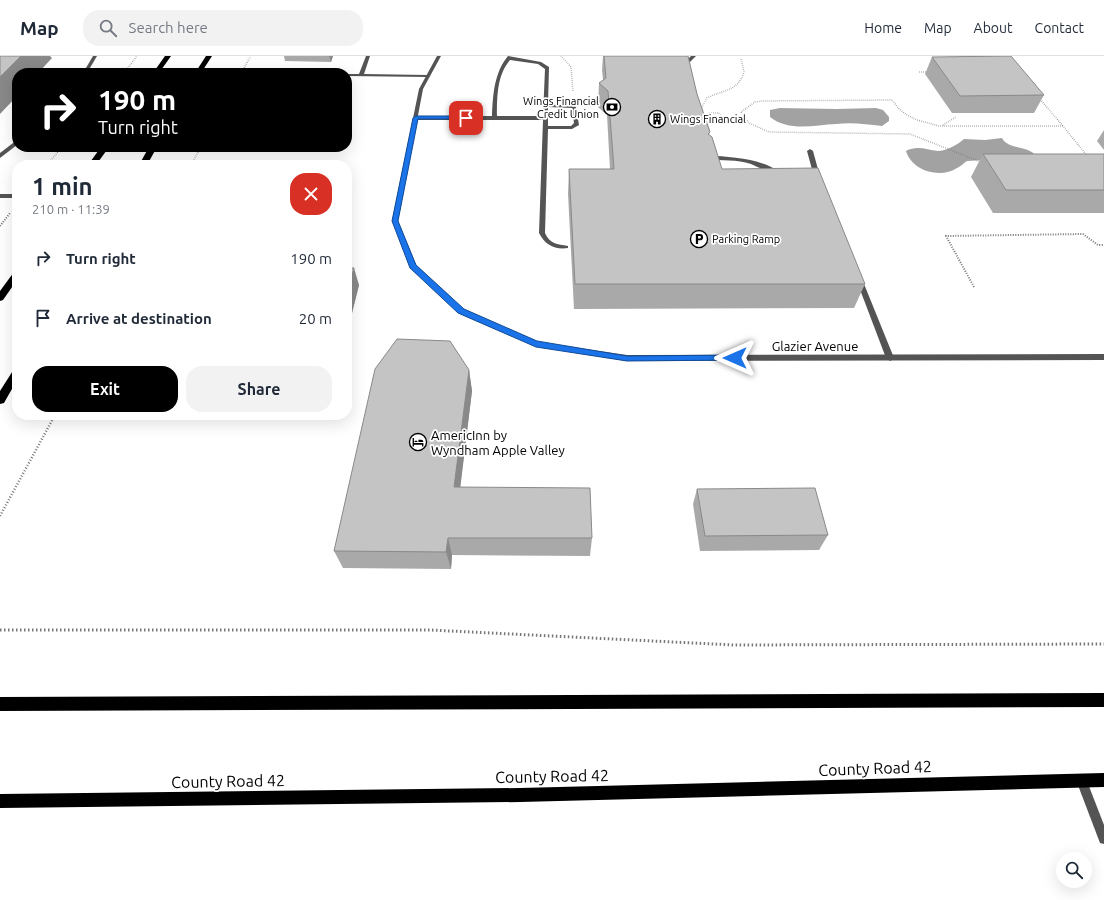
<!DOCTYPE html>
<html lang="en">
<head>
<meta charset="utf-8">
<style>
  :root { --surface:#fff; --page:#f2f2f3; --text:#1f2937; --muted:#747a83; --line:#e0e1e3; --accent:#000 }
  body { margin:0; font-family:Ubuntu,sans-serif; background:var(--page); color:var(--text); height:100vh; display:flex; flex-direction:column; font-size:15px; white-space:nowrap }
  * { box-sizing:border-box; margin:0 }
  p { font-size:13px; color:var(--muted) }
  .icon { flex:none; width:22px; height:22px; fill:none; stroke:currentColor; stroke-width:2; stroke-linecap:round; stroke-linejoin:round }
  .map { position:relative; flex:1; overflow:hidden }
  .details { position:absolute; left:12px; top:104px; width:340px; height:260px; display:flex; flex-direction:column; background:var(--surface); border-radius:16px; box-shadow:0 4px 16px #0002 }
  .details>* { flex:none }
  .hud { position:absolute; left:12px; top:12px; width:340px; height:84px; border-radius:16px; box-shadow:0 4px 16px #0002; background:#000; color:#fff; overflow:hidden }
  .tools { position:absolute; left:1056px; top:796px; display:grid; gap:8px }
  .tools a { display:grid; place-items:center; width:36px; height:36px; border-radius:50%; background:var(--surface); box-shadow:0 4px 16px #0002; font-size:20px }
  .pin { position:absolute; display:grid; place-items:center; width:34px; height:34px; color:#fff; margin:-17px; border-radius:8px; box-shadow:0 2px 6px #0006 }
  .me { position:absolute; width:44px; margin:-22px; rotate:270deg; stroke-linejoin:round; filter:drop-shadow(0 0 3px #0008) }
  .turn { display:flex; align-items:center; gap:14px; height:84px; padding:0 20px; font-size:18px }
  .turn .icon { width:52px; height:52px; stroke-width:2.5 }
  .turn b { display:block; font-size:28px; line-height:34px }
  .round { display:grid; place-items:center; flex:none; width:42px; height:42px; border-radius:16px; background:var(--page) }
  .head { display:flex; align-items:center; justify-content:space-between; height:68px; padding:0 20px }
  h1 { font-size:24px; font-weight:700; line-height:30px }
  .action { display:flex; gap:8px; margin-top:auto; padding:8px 20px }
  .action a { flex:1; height:46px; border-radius:16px; background:var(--accent); color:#fff; font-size:16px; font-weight:700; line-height:46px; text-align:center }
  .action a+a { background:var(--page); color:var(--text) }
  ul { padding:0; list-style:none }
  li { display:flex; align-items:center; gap:12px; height:60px; padding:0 20px }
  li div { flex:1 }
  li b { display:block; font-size:15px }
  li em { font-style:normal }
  header { display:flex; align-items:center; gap:24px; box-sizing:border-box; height:56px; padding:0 20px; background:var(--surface); border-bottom:1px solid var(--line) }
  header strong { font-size:19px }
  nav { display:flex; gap:22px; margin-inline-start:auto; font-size:14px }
  .search { width:280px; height:36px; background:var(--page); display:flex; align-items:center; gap:10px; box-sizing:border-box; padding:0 14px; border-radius:16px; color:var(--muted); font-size:15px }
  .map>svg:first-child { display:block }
  .water { fill:#a2a2a2 }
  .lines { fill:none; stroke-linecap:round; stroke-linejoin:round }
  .path-far3 { stroke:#767676; stroke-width:1.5; stroke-dasharray:0.5 1.5; stroke-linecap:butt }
  .path-far2 { stroke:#767676; stroke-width:2; stroke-dasharray:1 1.5; stroke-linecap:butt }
  .path-far1 { stroke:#767676; stroke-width:2.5; stroke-dasharray:1 2; stroke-linecap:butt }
  .path { stroke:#767676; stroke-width:3; stroke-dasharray:1.5 2.5; stroke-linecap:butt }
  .service { fill:#545454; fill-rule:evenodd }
  .minor { fill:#545454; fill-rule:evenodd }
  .trunk { fill:#000; fill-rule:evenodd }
  .wall { fill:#a9a9a9 }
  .shaded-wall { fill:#898989 }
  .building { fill:#c4c4c4; stroke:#898989 }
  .route { fill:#1a73e8; stroke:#114b97 }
  .labels { text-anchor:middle; stroke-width:3.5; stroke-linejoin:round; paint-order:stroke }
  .far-poi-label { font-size:11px; fill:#000; stroke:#fff; text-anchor:start }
  .street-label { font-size:13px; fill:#000; stroke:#fff }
  .poi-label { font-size:13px; fill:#000; stroke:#fff; text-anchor:start }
  .near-street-label { font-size:16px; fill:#000; stroke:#fff }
</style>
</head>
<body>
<header>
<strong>Map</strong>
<div class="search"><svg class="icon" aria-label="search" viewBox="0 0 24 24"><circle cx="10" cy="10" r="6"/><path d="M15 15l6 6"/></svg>Search here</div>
<nav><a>Home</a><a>Map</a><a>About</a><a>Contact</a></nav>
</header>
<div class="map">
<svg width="1104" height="844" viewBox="0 0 1104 844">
  <rect width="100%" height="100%" fill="#fff"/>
  <!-- water -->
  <g class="water">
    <path d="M780 52 836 53 876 52 883 54 889 61V65L882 70C867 68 850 66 836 68 814 69 789 76 770 61V54Z"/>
    <path d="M1002 82C1008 94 1029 89 1037 101L967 105C964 107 960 111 957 112 940 123 912 115 906 95 917 89 927 94 938 95 946 95 957 89 964 83L985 84Z"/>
  </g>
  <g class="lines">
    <!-- path-far3 -->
    <g class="path-far3">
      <polyline points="561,0 571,11 573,36"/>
      <polyline points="919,16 928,16"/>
      <polyline points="124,17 137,0"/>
      <polyline points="241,17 251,0"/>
      <polyline points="1039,42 1063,70"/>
      <path d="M702 51 707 42C722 34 738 36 744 16L741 3"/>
      <polyline points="709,57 719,57 721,61 744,63"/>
      <polyline points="943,69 956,61"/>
      <polyline points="981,106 910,78 769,76 749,67 741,56 755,46 762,45 892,44 899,53 907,59 917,64 939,70 1063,70 1088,101"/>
      <polyline points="47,109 62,91"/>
      <polyline points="191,109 201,91"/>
    </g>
    <!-- path-far2 -->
    <g class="path-far2">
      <polyline points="0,170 10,157"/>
      <polyline points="974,231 946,180 1083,178 1098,189 1104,189"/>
    </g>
    <!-- path-far1 -->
    <polyline class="path-far1" points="0,460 55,359"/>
    <!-- path -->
    <polyline class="path" points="0,574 430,574 734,589 1104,588"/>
    <!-- service -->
    <g class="service">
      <polygon points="366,0 370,0 364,18 428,19 430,20 428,21 347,20 347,18 359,18"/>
      <path d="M508 0 541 6 549 11 548 48 574 50 576 51 579 69 572 73H548L545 177C550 188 557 188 568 190V192C555 194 545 189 539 177L543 64H416L413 62 416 60H492C493 39 494 17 508 0ZM510 4 538 8 545 13 543 60H497C497 41 497 19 510 4ZM548 51 572 52 574 67 571 70H548Z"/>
      <polygon points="691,0 696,0 688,8 679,9 677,8 685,6"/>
      <polygon points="810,93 813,95 819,117 818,118 813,117 807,95"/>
      <path d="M709 100C729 100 761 103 778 115 772 119 758 111 751 108 737 103 722 105 707 103V101Z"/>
      <polygon points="859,221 862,223 894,302 892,304 890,305 886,302 856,223"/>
    </g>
    <!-- minor -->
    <g class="minor">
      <polygon points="93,0 97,0 87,17 83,17"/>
      <polygon points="437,0 441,0 423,33 398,165 416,209 463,253 537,286 627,299 1104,298 1104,304 627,305 536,290 459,257 411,211 392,165 419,33"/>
      <polygon points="17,84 17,89 0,102 0,97"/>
      <rect x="0" y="138" width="17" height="4"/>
      <polygon points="1081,719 1085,720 1104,769 1104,788 1100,787 1076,724 1077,720"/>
    </g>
    <!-- trunk -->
    <g class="trunk">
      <polygon points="165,0 171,0 159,17 153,17"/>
      <polygon points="206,0 212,0 201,17 195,17"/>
      <polygon points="101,91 109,91 96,109 88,109"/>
      <polygon points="149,91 157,91 147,109 139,109"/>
      <polygon points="17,215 17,224 3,244 0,245 0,235 14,216"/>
      <polygon points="17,312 17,324 4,347 0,348 0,335 14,313"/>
      <polygon points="1104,637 1104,651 0,655 0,641"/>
      <polygon points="1104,717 1104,731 520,746 0,752 0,738 520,732"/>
    </g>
  </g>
  <!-- wall -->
  <g class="wall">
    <polygon points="284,0 333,0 331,6 285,5"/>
    <polygon points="603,0 688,0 697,38 710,76 709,79 722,113 865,228 854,252 574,253 568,138 569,113 610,113 607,59 598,51 599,27 603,24 602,14"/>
    <polygon points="932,1 1044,39 1034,57 952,57 925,18"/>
    <polygon points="1104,74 1104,94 1097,85"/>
    <polygon points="983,98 1104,98 1104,157 993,157 971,121"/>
    <polygon points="347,212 359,229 350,265 347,265"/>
    <polygon points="469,314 472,335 460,431 592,482 590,500 452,499 451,513 343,512 334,495"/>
    <polygon points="697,433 828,479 819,494 700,495 693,448"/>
  </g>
  <!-- shaded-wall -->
  <g class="shaded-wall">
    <polygon points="21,0 50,0 52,2 38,17 17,17 17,40 0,58 0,21"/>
    <polygon points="329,0 333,0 331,6"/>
    <polygon points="354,212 359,229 350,265 347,257 347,238"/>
    <polygon points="469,314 472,335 458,450 454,431"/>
    <polygon points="448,482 452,499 451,513 446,496"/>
  </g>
  <!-- building -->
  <g class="building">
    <polygon points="0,0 21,0 0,21"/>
    <polygon points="604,0 688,0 697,38 710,76 708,78 712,81 722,113 818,112 865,228 575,228 569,113 614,113 608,35 599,27 606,22"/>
    <polygon points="1011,0 1044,39 960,40 932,1"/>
    <polygon points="983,98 1104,98 1104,134 1006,134"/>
    <polygon points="347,212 354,212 347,238"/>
    <polygon points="397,283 450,285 469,314 454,431 590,432 592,482 448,482 446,496 334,495 375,313"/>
    <polygon points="815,432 828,479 705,480 697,433"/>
  </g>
  <!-- route -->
  <polygon class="route" points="416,60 466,60 469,62 466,63 418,63 398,165 416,209 464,253 537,285 627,300 735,299 739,302 738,304 627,305 536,291 458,257 410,212 392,165 413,62"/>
  <!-- icons -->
  <defs>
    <g id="bank-ring" transform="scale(0.9)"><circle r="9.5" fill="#fff" stroke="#000" stroke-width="1.5"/><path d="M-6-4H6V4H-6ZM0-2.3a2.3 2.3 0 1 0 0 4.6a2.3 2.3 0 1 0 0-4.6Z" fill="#000"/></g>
    <g id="building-ring" transform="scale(0.9)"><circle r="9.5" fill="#fff" stroke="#000" stroke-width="1.5"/><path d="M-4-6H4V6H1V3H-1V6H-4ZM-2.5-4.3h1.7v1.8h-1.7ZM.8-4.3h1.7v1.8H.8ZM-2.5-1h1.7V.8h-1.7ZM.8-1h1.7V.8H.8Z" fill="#000"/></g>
    <g id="parking-ring" transform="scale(0.9)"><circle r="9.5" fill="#fff" stroke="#000" stroke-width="1.5"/><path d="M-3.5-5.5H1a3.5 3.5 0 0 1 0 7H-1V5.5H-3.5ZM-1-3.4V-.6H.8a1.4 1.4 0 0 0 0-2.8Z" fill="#000"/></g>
    <g id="hotel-ring" transform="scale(0.9)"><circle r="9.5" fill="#fff" stroke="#000" stroke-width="1.5"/><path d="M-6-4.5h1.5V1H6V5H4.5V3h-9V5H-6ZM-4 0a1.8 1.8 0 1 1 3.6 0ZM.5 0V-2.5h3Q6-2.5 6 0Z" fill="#000"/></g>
  </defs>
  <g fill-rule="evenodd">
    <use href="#bank-ring" x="612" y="51"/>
    <use href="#building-ring" x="657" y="63"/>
    <use href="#parking-ring" x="699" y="183"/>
    <use href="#hotel-ring" x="418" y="386"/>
  </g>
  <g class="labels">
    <!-- far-poi labels -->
    <g class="far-poi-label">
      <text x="599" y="49" text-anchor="end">Wings Financial<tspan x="599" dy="13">Credit Union</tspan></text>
      <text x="670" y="67">Wings Financial</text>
      <text x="712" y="187">Parking Ramp</text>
    </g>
    <!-- street labels -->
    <g class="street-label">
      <text x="815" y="295">Glazier Avenue</text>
    </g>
    <!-- poi labels -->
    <g class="poi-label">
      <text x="431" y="384">AmericInn by<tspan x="431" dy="15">Wyndham Apple Valley</tspan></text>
    </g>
    <!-- near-street labels -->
    <g class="near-street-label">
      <text transform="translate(875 712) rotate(-2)" y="6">County Road 42</text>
      <text transform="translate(552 720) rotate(-1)" y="6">County Road 42</text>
      <text transform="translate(228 725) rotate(-1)" y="6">County Road 42</text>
    </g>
  </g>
</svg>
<div class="tools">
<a><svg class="icon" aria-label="search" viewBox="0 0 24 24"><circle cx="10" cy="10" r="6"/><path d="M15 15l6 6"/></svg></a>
</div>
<div class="pin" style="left:466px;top:62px;background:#d93025"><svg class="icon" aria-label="arrive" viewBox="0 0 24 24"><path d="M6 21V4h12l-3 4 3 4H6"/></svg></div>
<svg class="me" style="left:735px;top:302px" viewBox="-20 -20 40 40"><path d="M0-17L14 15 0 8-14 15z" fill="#1a73e8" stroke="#fff" stroke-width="4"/></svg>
<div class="hud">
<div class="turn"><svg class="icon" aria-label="right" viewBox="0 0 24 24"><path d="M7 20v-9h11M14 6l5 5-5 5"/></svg><div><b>190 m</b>Turn right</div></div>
</div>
<section class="details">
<div class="head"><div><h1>1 min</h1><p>210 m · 11:39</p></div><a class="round" style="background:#d93025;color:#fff"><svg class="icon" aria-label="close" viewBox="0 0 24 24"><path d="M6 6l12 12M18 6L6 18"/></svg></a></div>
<ul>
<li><svg class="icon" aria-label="right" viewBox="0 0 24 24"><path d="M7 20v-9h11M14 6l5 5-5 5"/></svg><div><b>Turn right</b></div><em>190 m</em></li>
<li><svg class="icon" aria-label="arrive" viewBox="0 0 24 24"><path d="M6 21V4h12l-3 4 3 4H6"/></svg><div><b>Arrive at destination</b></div><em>20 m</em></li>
</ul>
<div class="action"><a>Exit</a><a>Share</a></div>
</section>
</div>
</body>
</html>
